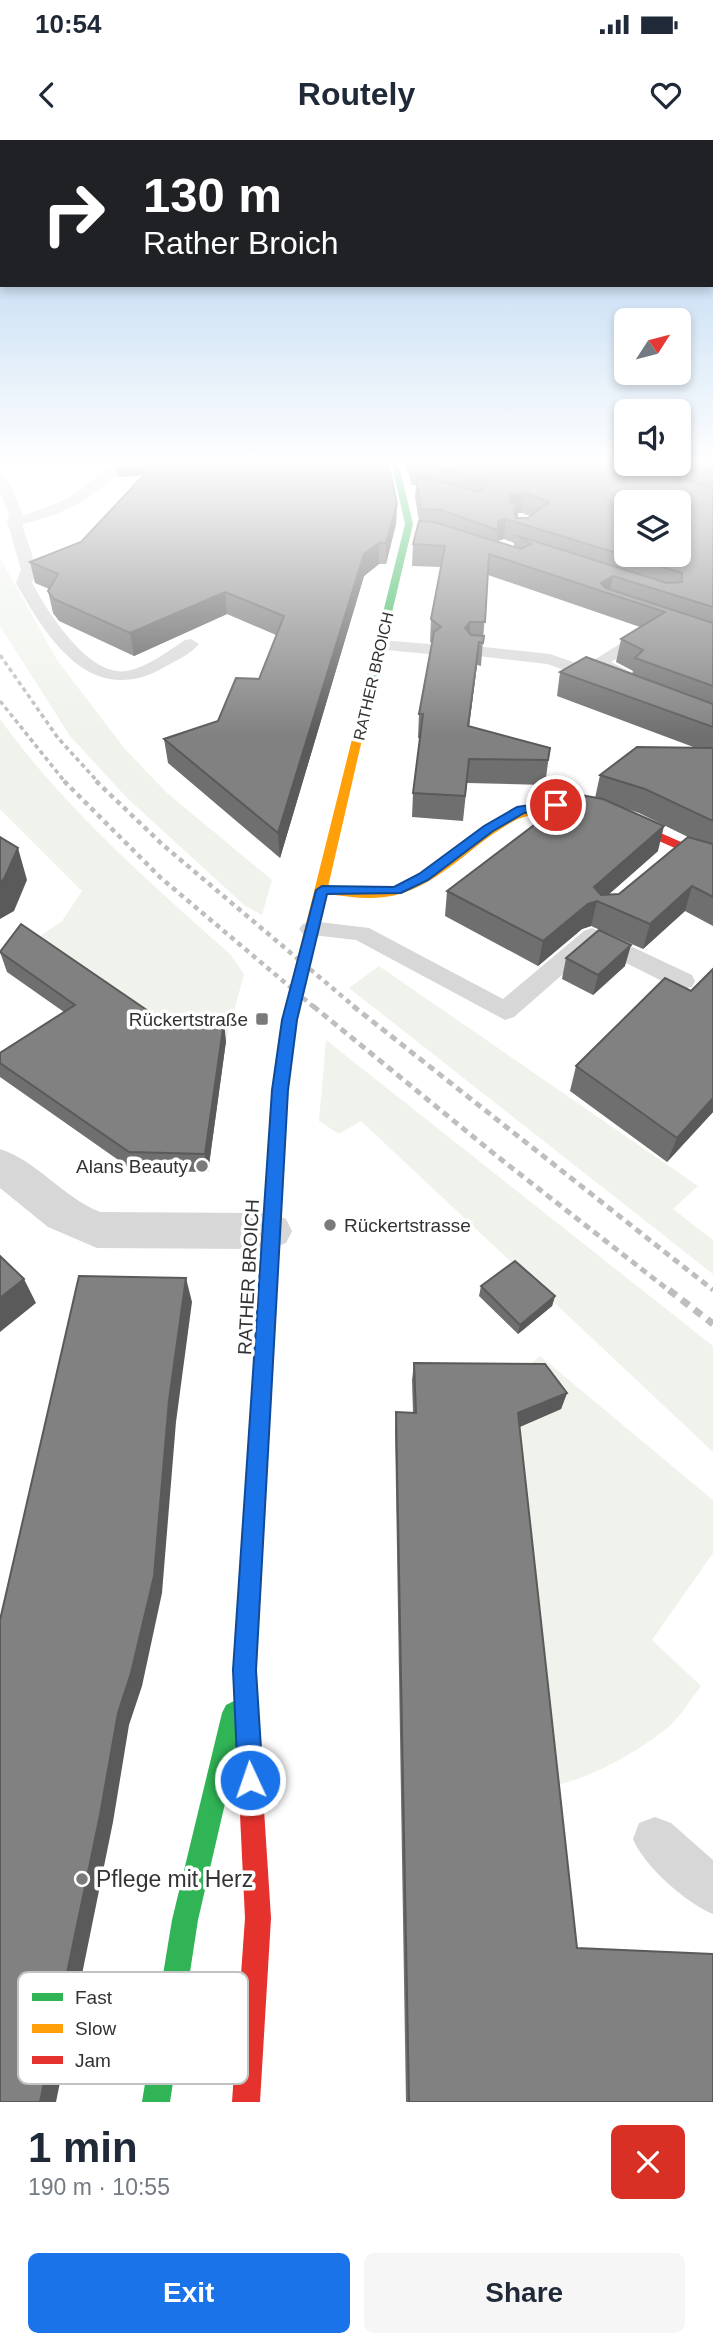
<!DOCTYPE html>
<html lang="en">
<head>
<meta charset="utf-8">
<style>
  :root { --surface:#fff; --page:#f6f6f7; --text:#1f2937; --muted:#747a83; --accent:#1a73e8 }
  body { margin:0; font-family:Arial,sans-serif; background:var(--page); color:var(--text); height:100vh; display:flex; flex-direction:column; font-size:26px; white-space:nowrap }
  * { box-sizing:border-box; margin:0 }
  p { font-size:23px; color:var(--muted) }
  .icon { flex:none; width:38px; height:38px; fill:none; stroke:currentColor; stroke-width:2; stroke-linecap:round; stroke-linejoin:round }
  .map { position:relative; height:1962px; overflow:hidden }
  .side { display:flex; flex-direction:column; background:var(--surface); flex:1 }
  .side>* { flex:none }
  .hud { position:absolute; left:0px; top:0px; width:714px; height:147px; box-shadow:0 4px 10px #0003; background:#202124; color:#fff; overflow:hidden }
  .needle { width:46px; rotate:54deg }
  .controls { position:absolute; left:614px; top:168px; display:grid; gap:14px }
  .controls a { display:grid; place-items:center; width:77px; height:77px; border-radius:10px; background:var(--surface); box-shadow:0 4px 10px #0003; font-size:35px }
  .pin { position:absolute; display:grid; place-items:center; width:60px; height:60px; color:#fff; margin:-30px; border:4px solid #fff; border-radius:50%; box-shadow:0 2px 7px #0007 }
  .me { position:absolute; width:77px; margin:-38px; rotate:357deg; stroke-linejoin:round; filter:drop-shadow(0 0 5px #0008) }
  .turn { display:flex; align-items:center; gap:24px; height:147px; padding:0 28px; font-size:32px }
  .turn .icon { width:91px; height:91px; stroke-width:2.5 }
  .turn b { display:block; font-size:49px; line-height:60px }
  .round { display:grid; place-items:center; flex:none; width:74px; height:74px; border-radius:10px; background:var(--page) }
  .head { display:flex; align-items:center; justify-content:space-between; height:119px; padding:0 28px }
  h1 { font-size:42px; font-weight:800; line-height:52px }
  .primary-button { display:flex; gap:14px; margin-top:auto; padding:14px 28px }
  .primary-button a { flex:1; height:80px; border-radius:10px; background:var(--accent); color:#fff; font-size:28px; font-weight:800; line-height:80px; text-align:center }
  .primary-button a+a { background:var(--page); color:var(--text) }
  .status { display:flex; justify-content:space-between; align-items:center; height:49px; padding:0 35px; background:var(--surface); direction:ltr }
  .status svg { height:19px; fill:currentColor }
  header { display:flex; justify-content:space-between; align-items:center; height:91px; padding:0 28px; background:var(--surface); font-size:32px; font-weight:800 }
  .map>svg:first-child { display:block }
  .green { fill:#eff3ec }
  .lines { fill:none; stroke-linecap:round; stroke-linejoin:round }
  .lane { fill:#d7d7d7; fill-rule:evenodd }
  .street { fill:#d7d7d7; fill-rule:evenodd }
  .fast { fill:#30b455; fill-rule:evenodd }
  .slow { fill:#ff9f0a; fill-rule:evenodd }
  .jam { fill:#e5322d; fill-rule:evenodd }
  .rail-far3 { stroke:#bebebe; stroke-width:3.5; stroke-dasharray:4.5 3.5; stroke-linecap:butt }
  .rail-far2 { stroke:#bebebe; stroke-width:4.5; stroke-dasharray:5 4.5; stroke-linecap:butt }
  .rail-far1 { stroke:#bebebe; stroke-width:5; stroke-dasharray:7 5; stroke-linecap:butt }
  .rail { stroke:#bebebe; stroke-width:7; stroke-dasharray:9 7; stroke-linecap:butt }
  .wall { fill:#6f6f6f; fill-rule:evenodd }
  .shaded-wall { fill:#5a5a5a }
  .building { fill:#818181; stroke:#5a5a5a; stroke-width:2; fill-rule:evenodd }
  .route { fill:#1a73e8; stroke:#114b97; stroke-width:2 }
  .poi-dot { fill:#7a7a7a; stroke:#fff; stroke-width:2.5 }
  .labels { text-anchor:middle; stroke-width:7; stroke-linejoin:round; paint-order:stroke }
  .far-street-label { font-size:16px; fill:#333; stroke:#fff }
  .poi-label { font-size:19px; fill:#333; stroke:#fff; text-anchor:end }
  .street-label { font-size:19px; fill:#333; stroke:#fff }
  .near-poi-label { font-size:23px; fill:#333; stroke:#fff; text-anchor:start }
  .key { fill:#fff; stroke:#c2c2c2; stroke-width:2 }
  .key-label { font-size:19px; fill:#333 }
</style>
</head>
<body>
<div class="status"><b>10:54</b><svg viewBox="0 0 49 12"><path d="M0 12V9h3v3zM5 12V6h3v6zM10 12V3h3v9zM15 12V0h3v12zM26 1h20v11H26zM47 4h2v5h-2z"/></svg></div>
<header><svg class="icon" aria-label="back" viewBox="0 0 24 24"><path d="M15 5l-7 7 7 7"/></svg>Routely<svg class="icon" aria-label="heart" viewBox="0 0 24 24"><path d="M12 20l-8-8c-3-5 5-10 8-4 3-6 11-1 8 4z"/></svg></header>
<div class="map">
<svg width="713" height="1962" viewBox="0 0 713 1962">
  <rect width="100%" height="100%" fill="#fff"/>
  <!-- green -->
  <g class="green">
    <polygon points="0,418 57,520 125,609 166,652 272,740 262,775 244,765 127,658 70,596 0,486"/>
    <path d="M0 579C64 668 148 741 230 814L244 834 226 901 161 897 27 805 62 781 82 751 0 669Z"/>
    <polygon points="379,826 698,1046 673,1069 713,1100 713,1134 349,848"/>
    <polygon points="326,900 713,1206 713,1312 361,981 339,994 319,981"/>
    <path d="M540 1216 713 1360V1413L652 1500 701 1546C690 1560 680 1578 666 1589 633 1615 591 1638 549 1647L513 1290 528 1227Z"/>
  </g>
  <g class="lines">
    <!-- lane -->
    <g class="lane">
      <path d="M116 322H129C103 354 62 376 22 384L37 430 32 443C48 472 88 537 127 531 148 527 168 511 185 500L191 499 199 504C191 514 175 521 163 528 91 568 48 500 16 443L21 430 7 381 9 374 0 352V332L6 336 23 375 28 374 69 358Z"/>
      <polygon points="644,489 652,494 650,498 611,522 635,534 632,538 620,538 589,523"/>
      <polygon points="381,500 429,504 437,509 429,514 375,509 373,505 375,501"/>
      <polygon points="475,506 550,514 611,535 614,539 605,544 547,524 469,515 466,511 469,507"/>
      <polygon points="311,781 369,788 503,859 584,791 592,788 692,835 695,841 692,847 683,849 674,847 594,807 514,877 505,880 356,800 303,794 299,789 303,784"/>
      <path d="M655 1677 671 1683 713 1720V1774C686 1763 644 1726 633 1699L639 1683Z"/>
    </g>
    <!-- street -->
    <path class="street" d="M0 1009C37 1021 63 1057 100 1072L271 1073 286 1079 292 1091 286 1103 271 1109 97 1108 48 1087 0 1048Z"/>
    <!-- fast -->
    <g class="fast">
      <polygon points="391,322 398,322 413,384 370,565 365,568 360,565 405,384"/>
      <polygon points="286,899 293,904 288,950 257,1502 254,1510 246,1513 238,1510 235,1502 272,950 279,904"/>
      <polygon points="234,1561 242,1565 246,1573 198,1780 170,1962 142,1962 172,1780 222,1573 226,1565"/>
    </g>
    <!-- slow -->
    <path class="slow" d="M361 563 370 565 328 747C348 749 371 754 392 748 450 732 483 673 545 664 553 662 559 660 565 665 554 673 529 673 514 681 470 704 437 750 385 757 365 760 345 756 326 754L296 880 293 904 286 909 279 904 282 880Z"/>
    <!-- jam -->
    <g class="jam">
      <polygon points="559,662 622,676 713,716 713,725 614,681 555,667 555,663"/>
      <polygon points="246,1491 254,1494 257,1502 255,1530 271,1778 260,1962 232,1962 245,1778 233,1530 235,1502 238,1494"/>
    </g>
    <!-- rail-far3 -->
    <g class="rail-far3">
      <polyline points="0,515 58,598 98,642"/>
      <polyline points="0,561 65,642"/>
    </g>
    <!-- rail-far2 -->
    <g class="rail-far2">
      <polyline points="64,641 161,738 315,868"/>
      <polyline points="96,641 163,705 356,868"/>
    </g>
    <!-- rail-far1 -->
    <g class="rail-far1">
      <polyline points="313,866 498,1017 671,1152"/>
      <polyline points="353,866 713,1150"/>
    </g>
    <!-- rail -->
    <polyline class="rail" points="669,1150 713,1184"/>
  </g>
  <!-- wall -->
  <g class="wall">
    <polygon points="116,322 397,364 396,384 386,424 379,424 364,436 280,718 168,623 164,599 218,581 259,539 276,495 227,474 134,516 59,481 53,473 48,451 49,449 35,443 30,422 81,402 144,335 118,337"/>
    <path d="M405 322H617H616L631 326V324H679V322H713V786L685 771 643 809 591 786 582 789 538 826 445 776 447 751 595 658 600 635 696 608 557 556 560 532 632 534 633 531 616 522 621 499 640 487 488 435 481 526 477 525 469 586 550 608 545 645 467 643 463 681 412 677 413 653 420 598H418L419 574 432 503 430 502 431 479 441 427 412 426 413 404 419 381 415 358 416 345H412ZM518 373H522L530 376 528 378H518ZM504 399 514 403V407L497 401ZM624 668 639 673 688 697 619 754 608 755 658 711Z"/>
    <polygon points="0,812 157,877 226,901 208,1032 134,1031 0,937 0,913 64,872 7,832"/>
    <polygon points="566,818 625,826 593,855 562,839"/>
    <polygon points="713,829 713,972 667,1022 570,951 576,926 691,851"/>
    <polygon points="481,1146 555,1156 552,1166 518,1194 479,1156"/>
    <polygon points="414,1223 567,1253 561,1269 519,1287 577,1808 713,1962 406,1962 395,1289 396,1272 413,1273 412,1240"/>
  </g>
  <!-- shaded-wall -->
  <g class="shaded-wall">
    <polygon points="116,322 165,322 166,334 118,337"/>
    <polygon points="524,352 522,373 518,373 517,382 508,375 510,355"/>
    <polygon points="397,364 396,384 386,424 386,403"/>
    <polygon points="506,379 504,399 497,401 498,381"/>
    <polygon points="379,403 379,424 364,436 280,718 278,693 364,414"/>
    <polygon points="613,436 610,453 600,450 601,443"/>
    <polygon points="225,452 227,474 134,516 130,493"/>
    <polygon points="470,482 469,504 465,488"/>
    <polygon points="479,502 477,525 466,609 468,586"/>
    <polygon points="664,686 658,711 600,762 597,761 591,786 582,789 538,826 543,801 594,747"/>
    <polygon points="18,708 27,740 14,771 0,779 0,742"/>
    <polygon points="692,746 685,771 643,809 650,784"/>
    <polygon points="631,805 625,826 593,855 598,835"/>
    <polygon points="224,882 226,901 208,1032 205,1014"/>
    <polygon points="713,958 713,972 667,1022 677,998"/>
    <polygon points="186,1138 192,1162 176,1282 162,1453 142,1546 129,1585 113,1682 56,1962 40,1962 169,1260"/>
    <polygon points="24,1139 36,1163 0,1192 0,1158"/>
    <polygon points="555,1156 552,1166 518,1194 520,1185"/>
    <polygon points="567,1253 561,1269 513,1290 518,1273"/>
  </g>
  <!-- building -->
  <g class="building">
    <polygon points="156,322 388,322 397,364 386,403 379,403 364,414 278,693 164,599 218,581 236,538 259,539 284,476 225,452 130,493 54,459 48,451 58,434 30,422 81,402"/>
    <path d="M411 322H615L713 347V467L613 436 601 443 605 448 713 483V546L635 518 643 510 621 499 665 472 489 414 485 482H470L465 488 471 495 484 496 483 503 479 502 468 586 550 608 548 620 469 619 465 656 413 653 423 574H419L434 492 441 487 431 479 445 406 413 404 419 381 434 382 521 409 531 404 515 395 667 443 682 442V433L506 379 498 381V390L441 370 421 369 416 338H428L479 352 489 345 485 341 430 325H412ZM524 352 549 362 528 378H516L514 369 519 365 511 362 510 355ZM626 362H679V415H626Z"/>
    <polygon points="679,322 713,322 713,330"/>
    <polygon points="586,517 713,564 713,587 560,532"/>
    <polygon points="637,607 713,608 713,681 645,649 600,635"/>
    <polygon points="575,654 603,659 664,686 594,747 601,755 619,754 688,697 713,704 713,757 692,746 650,784 597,761 588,764 543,801 447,751"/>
    <polygon points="0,697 18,708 4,739 0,742"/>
    <polygon points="21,784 157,877 224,882 205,1014 129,1012 0,923 0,913 75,865 0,812"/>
    <polygon points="599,790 631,805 598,835 566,818"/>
    <polygon points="713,829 713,958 677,998 576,926 665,838 691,851"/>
    <polygon points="0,1116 24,1139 0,1158"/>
    <polygon points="515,1121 555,1156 520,1185 481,1146"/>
    <polygon points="79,1136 186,1138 169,1260 154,1436 131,1533 118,1573 100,1675 40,1962 0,1962 0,1480"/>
    <polygon points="414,1223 545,1224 567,1253 518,1273 577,1808 713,1814 713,1962 409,1962 396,1272 416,1273"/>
  </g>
  <!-- sky -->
  <linearGradient id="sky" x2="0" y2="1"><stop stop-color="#a4c9ec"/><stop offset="0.54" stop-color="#fff"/><stop offset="1" stop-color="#fff" stop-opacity="0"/></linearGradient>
  <rect width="713" height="596" fill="url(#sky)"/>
  <!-- route -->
  <polygon class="route" points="556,661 562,665 560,667 524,673 493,691 428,740 401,753 327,754 297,880 288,950 256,1530 263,1640 259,1649 250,1653 242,1649 238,1640 233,1530 272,950 282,880 316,750 322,746 394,747 419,734 484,686 517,667"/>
  <!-- markers -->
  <g class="poi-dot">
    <rect x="255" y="872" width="14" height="14" rx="3.5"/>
    <circle cx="202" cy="1026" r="7"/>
    <circle cx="330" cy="1085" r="7"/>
    <circle cx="82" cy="1739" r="7"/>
  </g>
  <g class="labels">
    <!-- far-street labels -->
    <g class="far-street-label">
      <text transform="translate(373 536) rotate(-77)" y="6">RATHER BROICH</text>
    </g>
    <!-- poi labels -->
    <g class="poi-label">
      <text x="248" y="886">Rückertstraße</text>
      <text x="188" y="1033">Alans Beauty</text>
      <text x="344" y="1092" text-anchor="start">Rückertstrasse</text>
    </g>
    <!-- street labels -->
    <g class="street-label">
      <text transform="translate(248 1137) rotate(-87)" y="7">RATHER BROICH</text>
    </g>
    <!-- near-poi labels -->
    <g class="near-poi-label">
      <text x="96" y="1747">Pflege mit Herz</text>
    </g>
  </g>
  <!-- legend -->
  <rect x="18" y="1832" width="230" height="112" rx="10" class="key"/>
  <rect x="32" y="1853" width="31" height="8" fill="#30b455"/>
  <rect x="32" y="1884" width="31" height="9" fill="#ff9f0a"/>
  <rect x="32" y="1916" width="31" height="8" fill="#e5322d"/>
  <g class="key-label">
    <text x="75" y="1864">Fast</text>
    <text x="75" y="1895">Slow</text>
    <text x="75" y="1927">Jam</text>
  </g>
</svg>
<div class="controls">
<a><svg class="needle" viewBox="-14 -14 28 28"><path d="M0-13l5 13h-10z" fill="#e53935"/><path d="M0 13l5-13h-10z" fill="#747a83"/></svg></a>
<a><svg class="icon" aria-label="sound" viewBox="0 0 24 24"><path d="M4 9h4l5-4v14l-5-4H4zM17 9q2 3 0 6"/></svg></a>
<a><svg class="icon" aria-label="layers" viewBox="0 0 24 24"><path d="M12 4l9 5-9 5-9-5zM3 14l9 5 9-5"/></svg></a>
</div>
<div class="pin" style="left:556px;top:665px;background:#d93025"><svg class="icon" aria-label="arrive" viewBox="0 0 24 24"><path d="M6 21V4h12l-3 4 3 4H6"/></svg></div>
<svg class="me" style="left:250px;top:1640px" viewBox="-20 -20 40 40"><circle r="17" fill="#1a73e8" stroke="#fff" stroke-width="3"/><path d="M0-11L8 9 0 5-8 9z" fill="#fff"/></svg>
<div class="hud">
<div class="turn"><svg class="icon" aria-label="right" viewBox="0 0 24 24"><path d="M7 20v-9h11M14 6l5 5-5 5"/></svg><div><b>130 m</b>Rather Broich</div></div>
</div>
</div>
<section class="side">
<div class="head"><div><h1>1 min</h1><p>190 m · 10:55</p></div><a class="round" style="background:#d93025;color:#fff"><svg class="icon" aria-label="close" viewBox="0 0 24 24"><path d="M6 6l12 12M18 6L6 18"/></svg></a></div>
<div class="primary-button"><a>Exit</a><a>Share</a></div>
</section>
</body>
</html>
